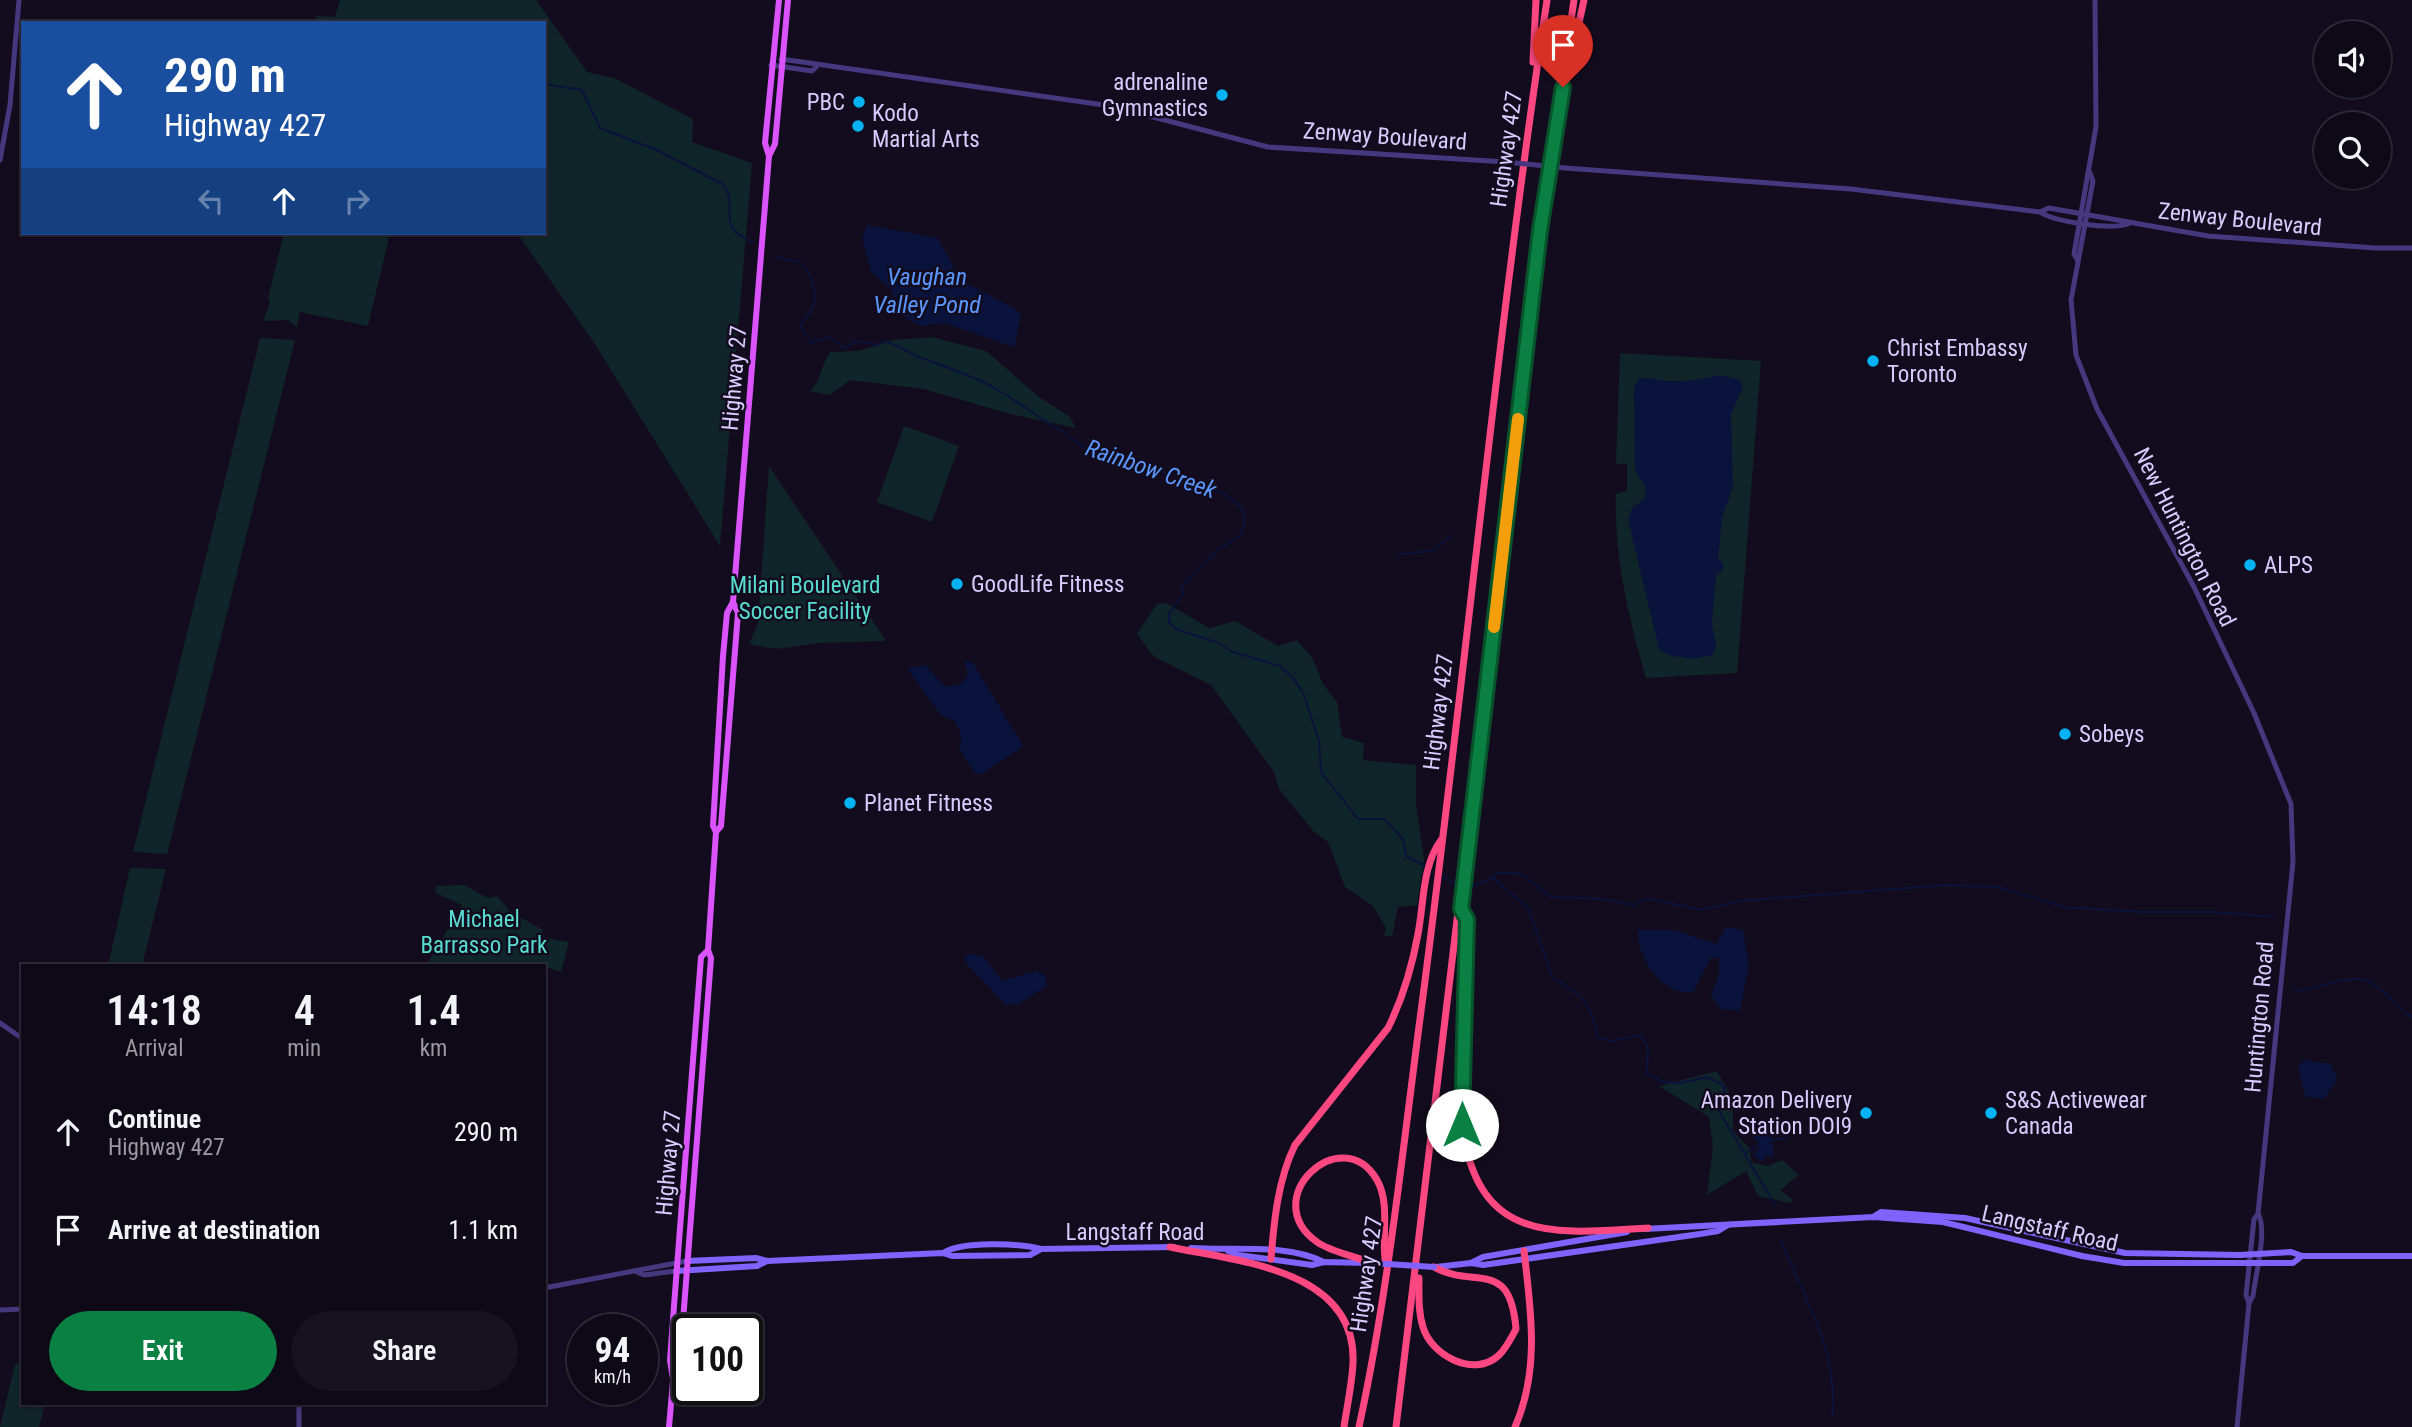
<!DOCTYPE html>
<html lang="en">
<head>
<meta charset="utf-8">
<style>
  :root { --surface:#0e0917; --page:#171220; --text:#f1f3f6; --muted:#9b9aa1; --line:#2e2a36; --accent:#0b8043 }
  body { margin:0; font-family:"Roboto Condensed",sans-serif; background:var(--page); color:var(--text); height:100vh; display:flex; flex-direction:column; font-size:26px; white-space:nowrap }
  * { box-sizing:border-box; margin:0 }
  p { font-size:23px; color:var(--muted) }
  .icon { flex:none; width:38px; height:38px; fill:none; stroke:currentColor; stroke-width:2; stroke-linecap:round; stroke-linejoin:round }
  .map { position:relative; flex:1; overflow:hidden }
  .details { position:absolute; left:21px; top:964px; width:525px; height:441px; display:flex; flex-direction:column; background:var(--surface); border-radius:0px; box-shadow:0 2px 5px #0004,0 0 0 2px var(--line) }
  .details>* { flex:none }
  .hud { position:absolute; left:21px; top:21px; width:525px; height:214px; border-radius:0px; box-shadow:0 2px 5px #0004,0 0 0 2px var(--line); background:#1a4fa0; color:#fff; overflow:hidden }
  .controls { position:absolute; left:2314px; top:21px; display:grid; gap:14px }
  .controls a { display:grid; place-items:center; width:77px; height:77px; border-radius:50%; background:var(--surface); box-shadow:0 2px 5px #0004,0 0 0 2px var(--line); font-size:35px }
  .speed { position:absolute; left:567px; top:1314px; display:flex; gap:14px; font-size:35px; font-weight:700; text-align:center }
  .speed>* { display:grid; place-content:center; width:91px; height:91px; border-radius:50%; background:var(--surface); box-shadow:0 2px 5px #0004,0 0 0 2px var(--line); line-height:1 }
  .speed small { font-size:18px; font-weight:400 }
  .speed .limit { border:4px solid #111; border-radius:10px; background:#fff; color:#111 }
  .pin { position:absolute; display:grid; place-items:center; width:60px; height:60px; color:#fff; margin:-72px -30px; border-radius:50% 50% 50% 0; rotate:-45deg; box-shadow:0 0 7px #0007 }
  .pin .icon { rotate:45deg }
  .me { position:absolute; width:77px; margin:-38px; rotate:0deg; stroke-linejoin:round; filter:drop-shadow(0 0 5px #0008) }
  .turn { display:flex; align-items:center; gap:24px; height:147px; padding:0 28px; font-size:32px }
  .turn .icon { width:91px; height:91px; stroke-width:2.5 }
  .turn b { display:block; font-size:49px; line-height:60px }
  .lanes { display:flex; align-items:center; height:66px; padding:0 28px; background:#0003; justify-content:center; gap:35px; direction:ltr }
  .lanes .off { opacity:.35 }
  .eta { display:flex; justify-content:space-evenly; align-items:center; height:119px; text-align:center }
  .eta b { font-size:42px; font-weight:600; line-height:49px }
  .primary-button { display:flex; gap:14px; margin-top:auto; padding:14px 28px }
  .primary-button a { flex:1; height:80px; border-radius:42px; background:var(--accent); color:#fff; font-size:28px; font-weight:600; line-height:80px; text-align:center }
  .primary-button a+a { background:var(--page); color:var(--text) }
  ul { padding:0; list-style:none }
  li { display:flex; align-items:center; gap:21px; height:98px; padding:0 28px }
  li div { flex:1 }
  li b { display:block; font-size:26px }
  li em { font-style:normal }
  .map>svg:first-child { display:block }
  .green { fill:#102529 }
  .water { fill:#09133b }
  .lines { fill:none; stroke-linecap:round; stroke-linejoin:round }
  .stream { stroke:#09133b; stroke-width:2 }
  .tertiary { stroke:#46387e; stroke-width:5 }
  .secondary { stroke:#8063fd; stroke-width:6 }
  .primary { stroke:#da53fd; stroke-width:6 }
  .motorway { stroke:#fd4780; stroke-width:7 }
  .tertiary-bridge { stroke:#46387e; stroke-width:5 }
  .secondary-bridge { stroke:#8063fd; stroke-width:6 }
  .route-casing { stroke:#07532c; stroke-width:18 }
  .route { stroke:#0b8043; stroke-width:12 }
  .slow { stroke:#f59e0b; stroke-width:12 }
  .poi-dot { fill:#02b3f3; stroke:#130c1f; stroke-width:2.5 }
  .labels { text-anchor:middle; stroke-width:5; stroke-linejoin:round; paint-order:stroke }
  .poi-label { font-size:23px; fill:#d9cbfe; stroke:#130c1f; text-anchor:start }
  .street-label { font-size:23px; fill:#d9cbfe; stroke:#130c1f }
  .park-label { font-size:23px; fill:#58ddd2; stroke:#130c1f }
  .water-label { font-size:24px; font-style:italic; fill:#5a97fd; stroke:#130c1f }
</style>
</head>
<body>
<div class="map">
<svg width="2412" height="1427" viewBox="0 0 2412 1427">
  <rect width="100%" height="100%" fill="#130c1f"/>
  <!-- green -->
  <g class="green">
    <polygon points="340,0 536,0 587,72 614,78 693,119 692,142 752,163 720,546 595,344 517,233 544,233 544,23 315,23 317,16 335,17"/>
    <polygon points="284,233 390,233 368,326 300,312 297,327 288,320 263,321 270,302 268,298"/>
    <path d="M932 337 986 351 1039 397 1070 417 1076 428 1010 414 924 389 850 380 830 395 810 391C821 381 821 365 830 352L859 351 894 340Z"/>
    <polygon points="260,338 295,340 167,854 133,852"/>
    <path d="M1620 353 1761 361 1737 673 1646 678C1629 618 1614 558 1616 494L1627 491V464H1616Z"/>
    <polygon points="904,426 959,446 932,522 877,502"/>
    <polygon points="769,466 886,641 819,643 776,649 749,644 758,623"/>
    <polygon points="1166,603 1209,628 1235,621 1278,646 1297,640 1313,659 1323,684 1337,702 1342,737 1364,743 1363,760 1416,765 1416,804 1424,860 1417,905 1398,907 1392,936 1384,936 1386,928 1373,906 1345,887 1328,842 1314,832 1279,789 1274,772 1211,685 1153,656 1137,634 1157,604"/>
    <polygon points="130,868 166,869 142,966 108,966"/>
    <polygon points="464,885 488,898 497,896 511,912 543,930 542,937 569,942 561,972 534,963 532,966 426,966 462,905 435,893 436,886"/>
    <polygon points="1717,1071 1733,1100 1733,1131 1750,1149 1751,1162 1768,1166 1782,1160 1799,1175 1780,1190 1793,1200 1790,1203 1758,1196 1746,1171 1707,1195 1713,1145 1709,1117 1659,1086"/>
    <polygon points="23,1363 23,1404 45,1404 39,1427 0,1427 15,1364"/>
  </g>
  <!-- water -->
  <g class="water">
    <polygon points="867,225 938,238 960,280 1014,308 1021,315 1014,347 945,323 921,326 899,314 892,290 871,272 862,239"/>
    <path d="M1719 375 1740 380 1743 387 1731 414 1733 487 1722 517 1718 559 1723 563V570L1716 575 1712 624 1716 646 1712 655C1697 661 1671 659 1659 649L1628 519 1632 508 1644 499 1646 488 1635 471 1634 388 1639 379C1650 376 1656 380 1667 381 1685 382 1702 380 1719 375Z"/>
    <path d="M968 661 973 663 1022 744 1021 748 981 774H975L959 747 962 737 955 721 941 715 909 671V668L925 665 945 686C956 687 965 684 968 673L964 662Z"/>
    <path d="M1726 927 1743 930 1749 965 1740 1011 1721 1009 1711 995 1719 976V958L1711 957 1693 992C1662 996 1637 958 1638 930H1674L1716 944Z"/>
    <polygon points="971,954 984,957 1002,981 1036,971 1045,975 1047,986 1018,1004 1006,1005 966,963 964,955"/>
    <polygon points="2304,1060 2331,1064 2337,1079 2324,1099 2306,1097 2298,1067"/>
    <path d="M1750 1125C1768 1128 1775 1139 1773 1157L1767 1155 1762 1161 1753 1155 1759 1149 1758 1142 1746 1130Z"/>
  </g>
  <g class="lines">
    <!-- stream -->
    <g class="stream">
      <path d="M544 84 582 90 600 128 657 150 724 185C740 212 713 225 753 242"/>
      <path d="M775 257 799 262C813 272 819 296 811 311 807 317 803 319 801 326L811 343 830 337 844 348 857 341 877 345 884 341C897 344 905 351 917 356 944 367 971 374 996 389 1019 402 1040 419 1063 432 1074 438 1082 450 1094 453 1120 462 1238 485 1243 513 1248 541 1229 540 1215 552 1210 557 1184 582 1182 586L1183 594 1169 614V622L1176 629 1216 642 1233 652 1280 666 1294 679 1304 695 1319 741 1321 772 1358 819H1384L1403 839 1406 856 1427 867"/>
      <polyline points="1397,555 1435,550 1451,535"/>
      <polyline points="1441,875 1460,887"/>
      <path d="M1494 879 1528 908 1552 977C1579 993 1593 1004 1597 1037L1612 1041 1641 1035 1648 1048 1647 1074 1663 1082 1680 1083 1707 1077 1722 1084 1725 1090 1719 1111 1775 1205"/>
      <polyline points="1465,889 1493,878 1496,873 1516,873 1524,876 1551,897 1603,899 1634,905 1646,898 1702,910 1739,901 1946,885 1999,887 2063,907 2143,912 2214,912 2274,917"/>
      <path d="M2294 989 2300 991C2368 974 2360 969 2412 1018"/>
      <polyline points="1771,1140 1787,1138"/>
      <polyline points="1746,1153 1760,1145"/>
      <path d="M1781 1241C1805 1301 1839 1350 1832 1417"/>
    </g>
    <!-- tertiary -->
    <g class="tertiary">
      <polyline points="781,59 1111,106 1268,147 1506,162"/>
      <polyline points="771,65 812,71 817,66"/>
      <polyline points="0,160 10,105 19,0"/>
      <polyline points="1565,168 1851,189 2040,212 2049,208 2208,236 2375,248 2412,248"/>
      <polyline points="2090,173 2093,181 2071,300 2076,355 2097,409 2194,587 2254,713 2291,804 2293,862 2258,1214 2254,1219 2246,1295 2249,1303"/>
      <path d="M2040 212C2055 222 2111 230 2128 224"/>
      <polyline points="2078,261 2074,254 2096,127 2095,0"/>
      <polyline points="0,1023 23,1039"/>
      <polyline points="637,1272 644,1275 676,1271"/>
      <polyline points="544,1288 687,1261"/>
      <polyline points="0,1310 23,1309"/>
      <polyline points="299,1404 299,1427"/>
      <path d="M2237 1427 2249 1303 2253 1296C2255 1277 2268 1228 2258 1214"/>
    </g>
    <!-- secondary -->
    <g class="secondary">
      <polyline points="1873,1217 1881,1212 1965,1218 2125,1253 2240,1255 2291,1252 2302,1256 2412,1256"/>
      <polyline points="1644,1229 1873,1217 1943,1222 2082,1256 2124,1263 2293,1263 2302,1256"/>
      <path d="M1191 1248C1234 1251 1285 1243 1324 1262"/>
      <polyline points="1228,1251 1238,1255 1312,1265 1324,1262 1368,1263"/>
      <path d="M943 1253C962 1241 1019 1243 1041 1249L1174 1247"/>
      <polyline points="687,1261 756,1258 767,1261 943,1253 952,1256 1030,1255 1041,1249"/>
      <polyline points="1471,1263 1483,1257 1627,1232"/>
      <polyline points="1436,1267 1471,1263 1483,1265 1700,1234 1718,1231 1728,1225"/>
      <polyline points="676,1271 757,1266 767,1261"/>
    </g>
    <!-- primary -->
    <g class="primary">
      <polyline points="769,156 765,143 779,0"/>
      <polyline points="716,832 721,826 738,613 733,602"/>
      <polyline points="673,1379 670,1360 674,1306 701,957 708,950"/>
      <polyline points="669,1427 673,1381 680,1360 711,958 708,950 716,832 713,826 723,656 727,613 733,602 769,156 775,144 788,0"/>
    </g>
    <!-- motorway -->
    <g class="motorway">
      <polyline points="1533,62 1536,0"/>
      <polyline points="1568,73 1584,0"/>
      <path d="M1461 909 1467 919 1462 1125C1478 1244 1552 1234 1648 1228"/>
      <path d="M1170 1247C1236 1261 1357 1269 1353 1363 1352 1384 1347 1406 1344 1427"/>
      <path d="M1271 1259C1274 1221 1278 1179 1295 1145L1388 1028C1403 998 1412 967 1418 934 1424 903 1422 866 1441 840"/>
      <path d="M1371 1263C1355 1256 1331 1252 1317 1242 1256 1199 1342 1119 1377 1180 1390 1203 1382 1233 1385 1259"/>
      <path d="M1419 1278C1419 1294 1418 1311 1423 1327 1431 1355 1473 1378 1498 1356 1506 1349 1511 1338 1516 1329 1510 1257 1475 1290 1434 1267"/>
      <path d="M1359 1427C1388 1293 1402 1155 1420 1019 1465 680 1496 339 1547 0"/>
      <polyline points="1396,1427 1540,230 1574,0"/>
      <path d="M1515 1427C1540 1370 1531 1311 1524 1251"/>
    </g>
    <!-- tertiary-bridge -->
    <polyline class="tertiary-bridge" points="1506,162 1565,168"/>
    <!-- secondary-bridge -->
    <polyline class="secondary-bridge" points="1371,1263 1434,1267"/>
  </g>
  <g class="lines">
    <!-- route casing -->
    <g class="route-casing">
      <polyline id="route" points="1462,1125 1467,919 1461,909 1540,230 1563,87"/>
    </g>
    <!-- route -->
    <use href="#route" class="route"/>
    <!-- slow -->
    <polyline class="slow" points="1494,627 1518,419"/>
  </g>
  <!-- markers -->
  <g class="poi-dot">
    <circle cx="1222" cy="95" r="7"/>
    <circle cx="859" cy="102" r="7"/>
    <circle cx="858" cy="126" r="7"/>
    <circle cx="1873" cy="361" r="7"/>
    <circle cx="2250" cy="565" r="7"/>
    <circle cx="957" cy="584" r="7"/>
    <circle cx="2065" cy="734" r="7"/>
    <circle cx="850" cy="803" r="7"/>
    <circle cx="1866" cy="1113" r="7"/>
    <circle cx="1991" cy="1113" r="7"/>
  </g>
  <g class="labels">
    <!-- poi labels -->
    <g class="poi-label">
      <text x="1208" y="90" text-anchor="end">adrenaline<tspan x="1208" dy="26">Gymnastics</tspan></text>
      <text x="845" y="110" text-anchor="end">PBC</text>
      <text x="872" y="121">Kodo<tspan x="872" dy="26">Martial Arts</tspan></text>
      <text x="1887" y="356">Christ Embassy<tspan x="1887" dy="26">Toronto</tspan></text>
      <text x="2264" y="573">ALPS</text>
      <text x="971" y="592">GoodLife Fitness</text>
      <text x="2079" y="742">Sobeys</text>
      <text x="864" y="811">Planet Fitness</text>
      <text x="1852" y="1108" text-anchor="end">Amazon Delivery<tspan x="1852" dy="26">Station DOI9</tspan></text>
      <text x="2005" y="1108">S&amp;S Activewear<tspan x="2005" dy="26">Canada</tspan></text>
    </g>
    <!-- street labels -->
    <g class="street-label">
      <text transform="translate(1385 136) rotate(4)" y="8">Zenway Boulevard</text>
      <text transform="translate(1506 149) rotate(-82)" y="8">Highway 427</text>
      <text transform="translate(2240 219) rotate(6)" y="8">Zenway Boulevard</text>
      <text transform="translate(734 378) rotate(-85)" y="8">Highway 27</text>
      <text transform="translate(2185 537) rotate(63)" y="8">New Huntington Road</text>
      <text transform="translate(1438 712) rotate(-83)" y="8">Highway 427</text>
      <text transform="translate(2259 1017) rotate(-85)" y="8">Huntington Road</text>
      <text transform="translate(668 1163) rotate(-85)" y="8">Highway 27</text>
      <text transform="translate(2050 1228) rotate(13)" y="8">Langstaff Road</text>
      <text x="1135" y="1240">Langstaff Road</text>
      <text transform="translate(1366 1274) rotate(-82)" y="8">Highway 427</text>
    </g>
    <!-- park labels -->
    <g class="park-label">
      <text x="805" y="593">Milani Boulevard<tspan x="805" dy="26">Soccer Facility</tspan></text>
      <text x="484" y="927">Michael<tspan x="484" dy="26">Barrasso Park</tspan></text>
    </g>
    <!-- water labels -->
    <g class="water-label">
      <text x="927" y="285">Vaughan<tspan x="927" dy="28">Valley Pond</tspan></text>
      <text transform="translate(1151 469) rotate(19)" y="8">Rainbow Creek</text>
    </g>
  </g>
</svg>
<div class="controls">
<a><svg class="icon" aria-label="sound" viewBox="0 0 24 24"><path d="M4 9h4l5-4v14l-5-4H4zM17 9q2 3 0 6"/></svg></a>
<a><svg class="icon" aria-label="search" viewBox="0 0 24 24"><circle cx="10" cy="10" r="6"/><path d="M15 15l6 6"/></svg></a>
</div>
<div class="speed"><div>94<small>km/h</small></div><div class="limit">100</div></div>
<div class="pin" style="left:1563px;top:87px;background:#d93025"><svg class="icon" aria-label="arrive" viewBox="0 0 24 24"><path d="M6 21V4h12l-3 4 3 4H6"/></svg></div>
<svg class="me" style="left:1462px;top:1125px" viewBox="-20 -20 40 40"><circle r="19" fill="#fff"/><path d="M0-13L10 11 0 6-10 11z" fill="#0b8043"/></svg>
<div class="hud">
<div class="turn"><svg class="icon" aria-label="ahead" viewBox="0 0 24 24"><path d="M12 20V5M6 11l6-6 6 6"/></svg><div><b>290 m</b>Highway 427</div></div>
<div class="lanes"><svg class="icon off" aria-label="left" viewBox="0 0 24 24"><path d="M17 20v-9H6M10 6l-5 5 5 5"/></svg><svg class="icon" aria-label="ahead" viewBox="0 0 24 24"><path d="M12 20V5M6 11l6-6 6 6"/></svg><svg class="icon off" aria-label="right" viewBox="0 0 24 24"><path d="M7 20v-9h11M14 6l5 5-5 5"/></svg></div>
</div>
<section class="details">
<div class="eta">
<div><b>14:18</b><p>Arrival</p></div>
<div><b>4</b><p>min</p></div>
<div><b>1.4</b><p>km</p></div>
</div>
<ul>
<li><svg class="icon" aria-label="ahead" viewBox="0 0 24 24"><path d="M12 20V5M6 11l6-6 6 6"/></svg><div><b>Continue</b><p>Highway 427</p></div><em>290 m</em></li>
<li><svg class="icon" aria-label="arrive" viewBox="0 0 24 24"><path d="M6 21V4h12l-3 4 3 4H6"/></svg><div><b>Arrive at destination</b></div><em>1.1 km</em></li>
</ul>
<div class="primary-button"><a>Exit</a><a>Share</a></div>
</section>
</div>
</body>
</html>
